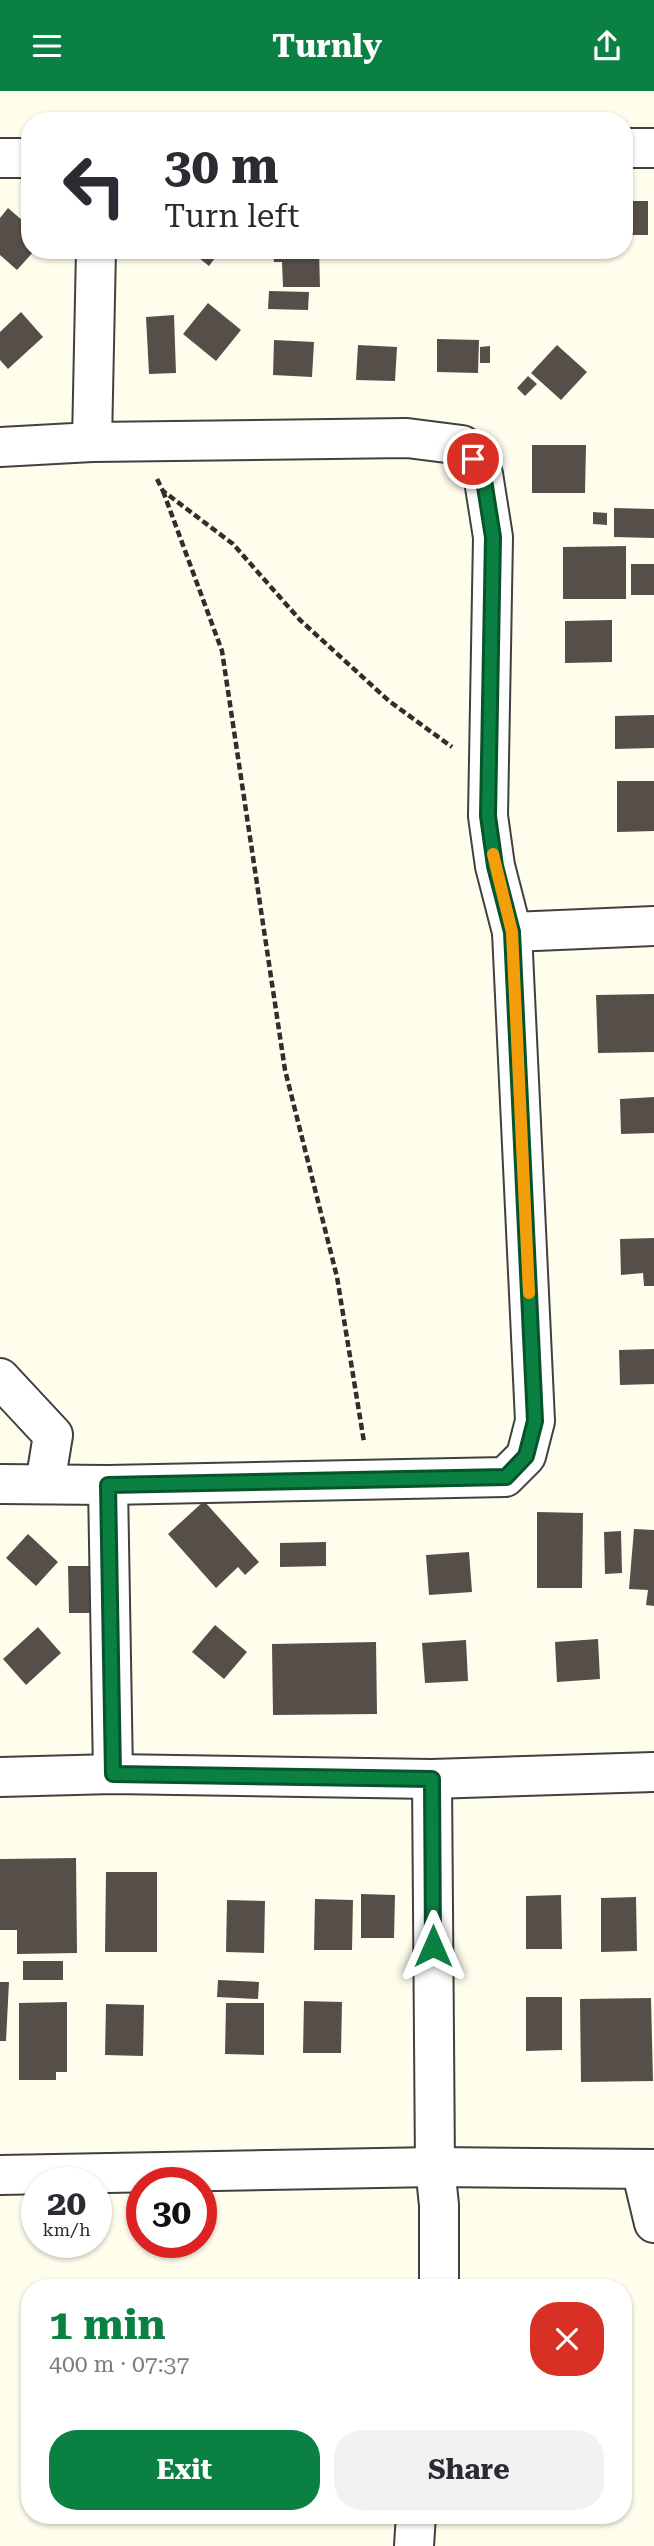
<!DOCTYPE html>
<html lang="en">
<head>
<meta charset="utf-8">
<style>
  :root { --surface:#fff; --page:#f2f2f3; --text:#2b2b33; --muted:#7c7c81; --accent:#0b8043 }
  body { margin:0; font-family:"Roboto Serif",serif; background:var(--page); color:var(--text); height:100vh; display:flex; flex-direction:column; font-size:26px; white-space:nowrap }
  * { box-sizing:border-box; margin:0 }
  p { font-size:23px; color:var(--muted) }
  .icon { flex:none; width:38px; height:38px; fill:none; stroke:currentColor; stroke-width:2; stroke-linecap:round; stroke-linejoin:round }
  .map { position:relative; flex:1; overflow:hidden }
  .drawer { position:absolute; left:21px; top:2188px; width:611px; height:245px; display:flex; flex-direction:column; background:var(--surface); border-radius:28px; box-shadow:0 2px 5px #0004 }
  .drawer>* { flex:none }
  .guide { position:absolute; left:21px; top:21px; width:612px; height:147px; border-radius:28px; box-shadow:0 2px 5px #0004; background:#fff; color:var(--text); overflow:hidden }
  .speed { position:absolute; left:21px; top:2076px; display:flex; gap:14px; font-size:35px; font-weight:700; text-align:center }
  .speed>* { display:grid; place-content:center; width:91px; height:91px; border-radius:50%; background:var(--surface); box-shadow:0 2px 5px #0004; line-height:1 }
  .speed small { font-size:18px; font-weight:400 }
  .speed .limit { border:10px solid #d22; background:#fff; color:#111 }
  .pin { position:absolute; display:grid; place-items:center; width:60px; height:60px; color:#fff; margin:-30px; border:4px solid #fff; border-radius:50%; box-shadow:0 2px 7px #0007 }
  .me { position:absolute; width:77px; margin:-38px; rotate:0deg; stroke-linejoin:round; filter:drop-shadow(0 0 5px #0008) }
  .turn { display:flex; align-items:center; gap:24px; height:147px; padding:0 28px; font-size:32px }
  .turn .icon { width:91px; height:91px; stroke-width:2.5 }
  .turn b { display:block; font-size:49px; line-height:60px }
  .round { display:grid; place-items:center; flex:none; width:74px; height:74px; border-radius:28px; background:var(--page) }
  .headline { display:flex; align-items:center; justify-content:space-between; height:119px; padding:0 28px }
  h1 { font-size:42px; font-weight:700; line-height:52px; color:var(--accent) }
  .primary-button { display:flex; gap:14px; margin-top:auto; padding:14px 28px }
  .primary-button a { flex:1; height:80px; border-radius:28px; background:var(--accent); color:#fff; font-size:28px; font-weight:700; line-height:80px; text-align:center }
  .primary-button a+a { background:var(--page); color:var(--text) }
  header { display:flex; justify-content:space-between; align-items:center; height:91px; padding:0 28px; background:var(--accent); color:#fff; font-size:32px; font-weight:700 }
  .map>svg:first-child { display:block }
  .building { fill:#564f49 }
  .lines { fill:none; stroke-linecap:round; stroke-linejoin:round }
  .minor-casing { stroke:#404040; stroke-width:42 }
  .path { stroke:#2f2f2f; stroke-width:4.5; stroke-dasharray:7 3.5; stroke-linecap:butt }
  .minor { stroke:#fff; stroke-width:38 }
  .route-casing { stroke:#07532c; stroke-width:18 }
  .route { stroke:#0b8043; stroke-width:12 }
  .slow { stroke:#f59e0b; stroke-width:12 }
</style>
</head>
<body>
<header><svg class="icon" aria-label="menu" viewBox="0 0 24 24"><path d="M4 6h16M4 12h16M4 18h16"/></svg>Turnly<svg class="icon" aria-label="share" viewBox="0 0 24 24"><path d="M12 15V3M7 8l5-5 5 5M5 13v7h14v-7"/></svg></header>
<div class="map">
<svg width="654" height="2455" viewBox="0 0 654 2455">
  <rect width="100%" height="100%" fill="#fffeed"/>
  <!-- building -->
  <g class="building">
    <rect x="625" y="110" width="23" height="34"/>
    <polygon points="8,117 30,136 30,159 35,159 17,179 0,164 0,127"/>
    <polygon points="189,159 221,159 209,175"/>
    <polygon points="273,159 319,159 320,196 283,196 282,171 274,171"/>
    <polygon points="357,159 396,159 395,168 357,167"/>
    <rect x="440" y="159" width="60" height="5"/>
    <polygon points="269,200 309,201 308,219 268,218"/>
    <polygon points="208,212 241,239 216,270 183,243"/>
    <polygon points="21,221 43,246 8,278 0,269 0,241"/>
    <polygon points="174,224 176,282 149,283 146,226"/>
    <polygon points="437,248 479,249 478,282 437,281"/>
    <polygon points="274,249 314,251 312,286 273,284"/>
    <polygon points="358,254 397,256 395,290 356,289"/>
    <polygon points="557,254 587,281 561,309 531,282"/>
    <polygon points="490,255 490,272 480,272 480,256"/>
    <polygon points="528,285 537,293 525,305 517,297"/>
    <polygon points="532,354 586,354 585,402 532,402"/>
    <polygon points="614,417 654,418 654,447 614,446"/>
    <polygon points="593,421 607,422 607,434 593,433"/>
    <polygon points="626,455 626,508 563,508 563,456"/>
    <rect x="631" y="473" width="23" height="31"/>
    <polygon points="612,529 612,571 565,572 565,530"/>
    <polygon points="654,624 654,657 615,658 615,625"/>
    <polygon points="617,690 654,690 654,740 617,741"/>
    <polygon points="654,903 654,961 598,962 596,904"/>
    <polygon points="654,1006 654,1042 621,1043 620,1008"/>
    <polygon points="654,1147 654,1195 644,1195 643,1182 621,1184 620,1148"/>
    <polygon points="654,1258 654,1293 620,1294 619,1259"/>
    <polygon points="204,1410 259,1471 245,1484 238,1476 216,1497 168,1443"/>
    <polygon points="537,1421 583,1422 582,1497 537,1497"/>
    <polygon points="634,1438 654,1439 654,1515 646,1514 648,1499 629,1498"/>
    <polygon points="621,1440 622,1482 605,1483 604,1441"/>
    <polygon points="28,1443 58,1471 36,1495 6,1467"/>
    <polygon points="326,1451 326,1475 280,1476 280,1452"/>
    <polygon points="469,1461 472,1501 429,1504 426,1464"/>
    <polygon points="68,1475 94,1475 95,1522 69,1522"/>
    <polygon points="215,1534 247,1561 224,1588 192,1561"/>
    <polygon points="38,1536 61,1562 26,1594 3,1568"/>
    <polygon points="598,1548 600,1588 557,1591 555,1551"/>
    <polygon points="466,1549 468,1590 425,1592 422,1552"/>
    <polygon points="376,1551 377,1623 273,1624 272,1553"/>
    <polygon points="76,1767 77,1862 17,1863 17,1839 0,1839 0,1768"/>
    <polygon points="106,1781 157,1781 157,1861 105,1861"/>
    <polygon points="361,1803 395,1804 394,1847 361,1847"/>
    <polygon points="561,1804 562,1858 526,1858 526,1805"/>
    <polygon points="636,1806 637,1860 601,1861 601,1807"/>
    <polygon points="315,1808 353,1809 352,1859 314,1859"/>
    <polygon points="227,1809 265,1810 264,1862 226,1861"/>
    <rect x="23" y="1870" width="40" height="19"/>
    <polygon points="218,1889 259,1891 258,1908 217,1906"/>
    <polygon points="0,1891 9,1891 6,1950 0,1950"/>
    <polygon points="526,1906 562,1906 562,1959 526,1960"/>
    <polygon points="651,1907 653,1990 581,1991 580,1908"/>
    <polygon points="304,1910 342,1911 341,1962 303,1962"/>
    <polygon points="67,1911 67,1981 56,1981 56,1989 19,1989 19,1912"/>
    <polygon points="226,1912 264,1912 264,1964 225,1963"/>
    <polygon points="106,1913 144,1914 143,1965 105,1964"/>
  </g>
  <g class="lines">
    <!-- minor casing -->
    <g class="minor-casing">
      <g id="minor">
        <polyline points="625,57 654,57"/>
        <polyline points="0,67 30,67"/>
        <polyline points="92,351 407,347 462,354 483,383 493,446 488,725 495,775 512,841 654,835"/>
        <polyline points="0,356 92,351 96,159"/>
        <polyline points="0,1287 53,1344 45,1393"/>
        <polyline points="0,1393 108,1394 505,1386 526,1365 535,1330 512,841"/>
        <polyline points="108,1394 113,1683"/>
        <polyline points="0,1686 113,1683 432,1688 654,1681"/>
        <polyline points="432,1688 435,2076 439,2114 439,2196"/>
        <polyline points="641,2078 654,2132"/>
        <polyline points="0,2084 435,2076 654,2078"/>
        <polyline points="414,2455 416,2424"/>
      </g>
    </g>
    <!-- path -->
    <g class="path">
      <polyline points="157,388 163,400 233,453 300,529 389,610 452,656"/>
      <polyline points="163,400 222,560 285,979 337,1186 364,1351"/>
    </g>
    <!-- minor -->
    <use href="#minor" class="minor"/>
  </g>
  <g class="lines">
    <!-- route casing -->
    <g class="route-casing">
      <polyline id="route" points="433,1855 432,1688 113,1683 108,1394 506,1386 526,1365 535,1330 512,841 495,775 488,725 493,446 483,383 473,368"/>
    </g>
    <!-- route -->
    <use href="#route" class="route"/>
    <!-- slow -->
    <polyline class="slow" points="493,763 512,841 529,1202"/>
  </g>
</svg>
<div class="speed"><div>20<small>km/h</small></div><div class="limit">30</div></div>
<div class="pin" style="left:473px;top:368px;background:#d93025"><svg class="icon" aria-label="arrive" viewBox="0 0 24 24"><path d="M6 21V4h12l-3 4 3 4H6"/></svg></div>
<svg class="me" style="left:433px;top:1855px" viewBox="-20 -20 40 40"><path d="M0-17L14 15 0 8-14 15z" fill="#0b8043" stroke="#fff" stroke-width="4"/></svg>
<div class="guide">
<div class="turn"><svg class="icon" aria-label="left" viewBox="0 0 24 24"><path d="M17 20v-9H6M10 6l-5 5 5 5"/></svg><div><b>30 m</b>Turn left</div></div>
</div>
<section class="drawer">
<div class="headline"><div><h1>1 min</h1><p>400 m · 07:37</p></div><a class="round" style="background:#d93025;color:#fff"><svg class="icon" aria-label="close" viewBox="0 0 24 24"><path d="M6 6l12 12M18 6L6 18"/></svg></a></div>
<div class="primary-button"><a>Exit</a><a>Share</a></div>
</section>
</div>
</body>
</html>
